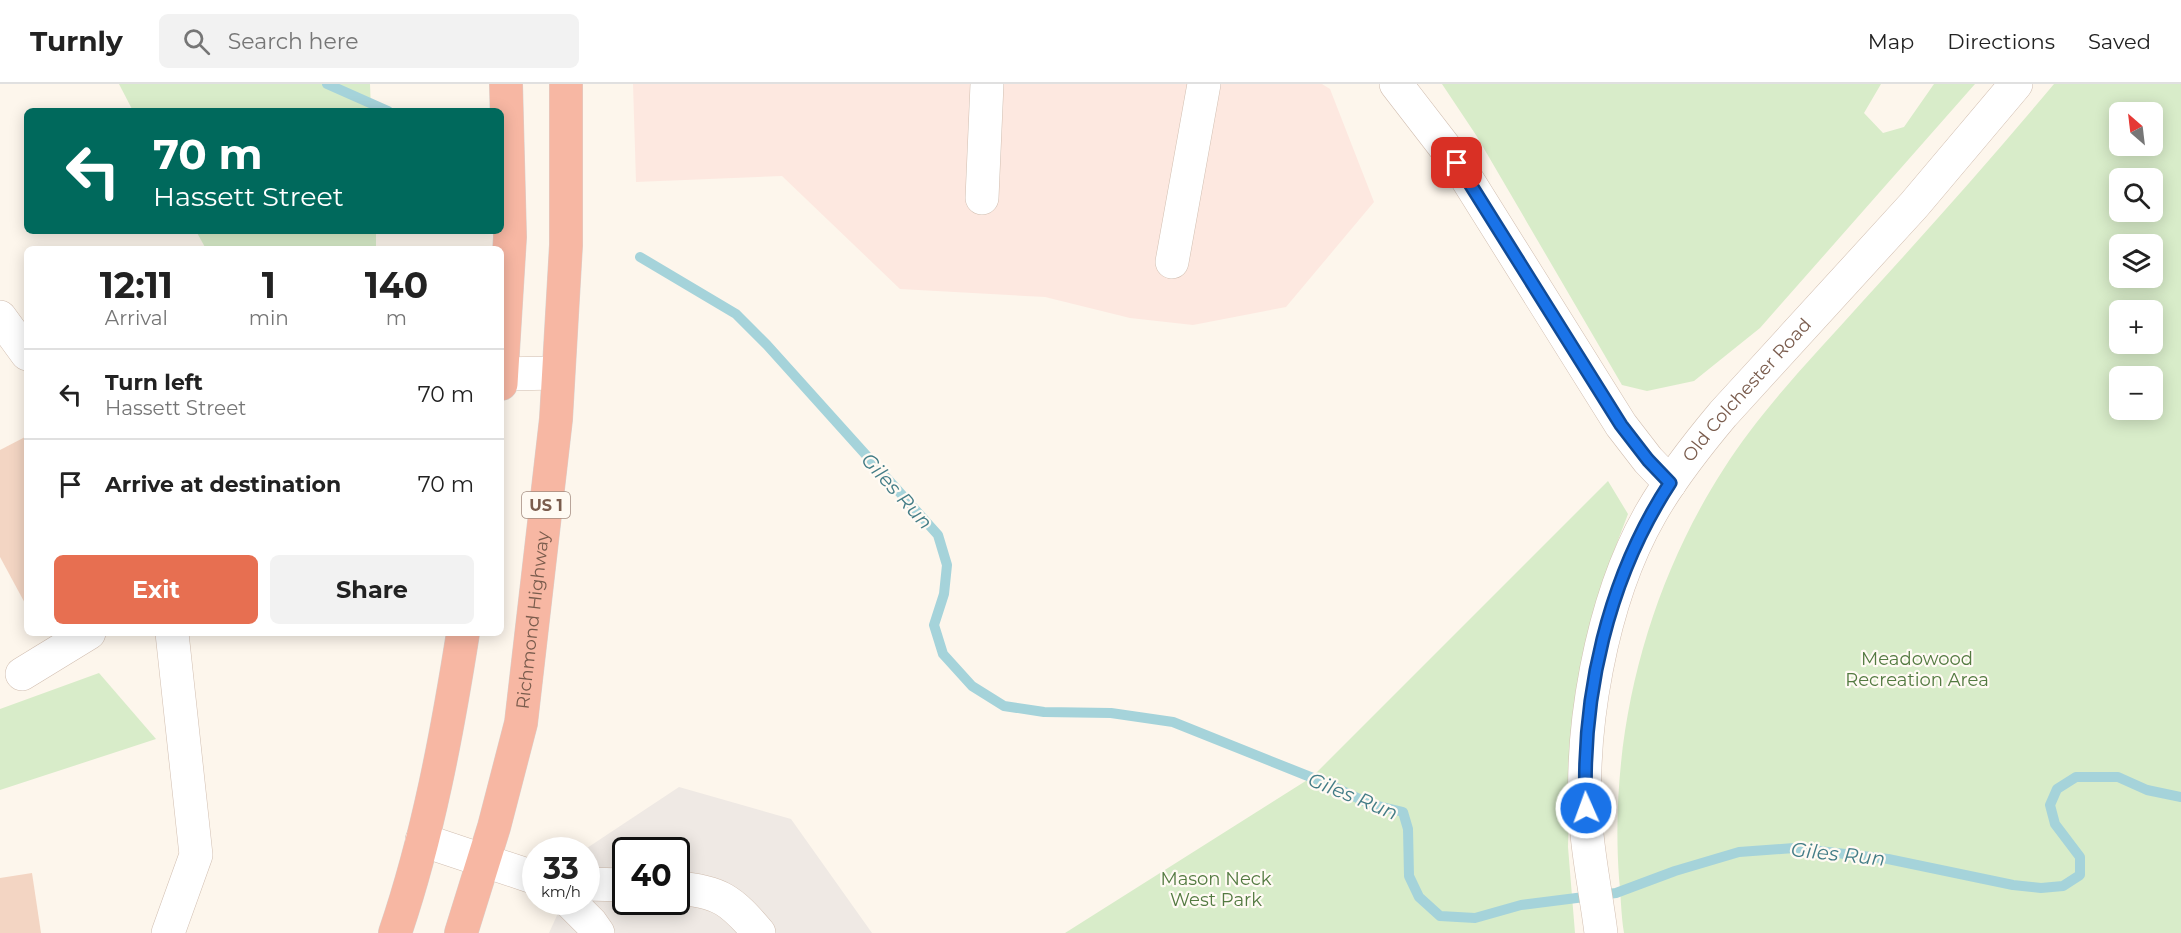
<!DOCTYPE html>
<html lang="en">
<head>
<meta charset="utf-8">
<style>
  :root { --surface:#fff; --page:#f2f2f2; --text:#222; --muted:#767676; --line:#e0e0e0; --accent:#e76f51 }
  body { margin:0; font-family:Montserrat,sans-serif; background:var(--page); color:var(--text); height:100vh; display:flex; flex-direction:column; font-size:22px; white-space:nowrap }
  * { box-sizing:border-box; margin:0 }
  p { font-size:20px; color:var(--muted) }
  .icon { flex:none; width:33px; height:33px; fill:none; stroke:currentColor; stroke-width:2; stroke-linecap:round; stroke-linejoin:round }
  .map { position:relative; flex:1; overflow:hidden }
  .details { position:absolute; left:24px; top:162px; width:480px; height:390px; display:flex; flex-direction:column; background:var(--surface); border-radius:9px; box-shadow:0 3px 15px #0003 }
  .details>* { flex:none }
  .banner { position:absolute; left:24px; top:24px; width:480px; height:126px; border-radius:9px; box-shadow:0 3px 15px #0003; background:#00695c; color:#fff; overflow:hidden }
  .needle { width:39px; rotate:332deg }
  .fabs { position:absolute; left:2109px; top:18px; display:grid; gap:12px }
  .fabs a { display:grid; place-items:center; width:54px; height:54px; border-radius:9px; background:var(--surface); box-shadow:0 3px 15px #0003; font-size:30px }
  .speed { position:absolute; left:522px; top:753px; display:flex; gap:12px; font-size:30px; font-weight:700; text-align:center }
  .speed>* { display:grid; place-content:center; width:78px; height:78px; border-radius:50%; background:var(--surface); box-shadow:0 3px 15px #0003; line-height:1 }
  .speed small { font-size:15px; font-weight:400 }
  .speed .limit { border:3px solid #111; border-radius:9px; background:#fff; color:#111 }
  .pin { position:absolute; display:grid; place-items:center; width:51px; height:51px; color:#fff; margin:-26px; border-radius:12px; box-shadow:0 3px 9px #0006 }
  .me { position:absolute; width:66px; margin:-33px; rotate:358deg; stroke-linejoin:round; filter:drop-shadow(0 0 4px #0008) }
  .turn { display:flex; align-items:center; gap:21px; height:126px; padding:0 30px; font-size:27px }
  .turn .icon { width:78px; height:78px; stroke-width:2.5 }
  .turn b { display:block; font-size:42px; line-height:51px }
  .eta { display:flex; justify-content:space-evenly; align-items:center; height:102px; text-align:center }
  .eta b { font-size:36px; font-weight:700; line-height:42px }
  .primary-button { display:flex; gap:12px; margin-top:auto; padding:12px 30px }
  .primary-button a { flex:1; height:69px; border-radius:9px; background:var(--accent); color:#fff; font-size:24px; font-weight:700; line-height:69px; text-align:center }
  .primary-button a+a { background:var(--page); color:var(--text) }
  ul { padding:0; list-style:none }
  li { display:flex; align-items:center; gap:18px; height:90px; padding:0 30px; border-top:2px solid var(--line) }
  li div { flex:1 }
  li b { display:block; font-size:22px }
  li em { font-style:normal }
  header { display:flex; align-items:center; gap:36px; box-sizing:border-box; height:84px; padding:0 30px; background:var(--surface); border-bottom:2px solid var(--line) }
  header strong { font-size:28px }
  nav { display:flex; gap:33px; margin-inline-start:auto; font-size:21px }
  .search { width:420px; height:54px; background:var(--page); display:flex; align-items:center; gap:15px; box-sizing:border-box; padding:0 21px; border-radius:9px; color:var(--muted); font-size:22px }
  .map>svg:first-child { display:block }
  .commercial { fill:#fde8e0 }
  .industrial { fill:#efe9e4; fill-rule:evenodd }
  .green { fill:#d8ecc9; fill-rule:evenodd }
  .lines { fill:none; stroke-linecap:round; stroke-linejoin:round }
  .stream { stroke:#a5d3da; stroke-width:10 }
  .building { fill:#f3d5c3 }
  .minor-casing { stroke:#d1beb0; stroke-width:34 }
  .highway-casing { stroke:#dad1cd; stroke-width:34 }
  .minor { stroke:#fff; stroke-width:33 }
  .highway { stroke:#f7b7a3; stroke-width:33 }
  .route-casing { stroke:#114b97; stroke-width:15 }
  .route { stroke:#1a73e8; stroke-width:10 }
  .labels { text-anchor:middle; stroke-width:4.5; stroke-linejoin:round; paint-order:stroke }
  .shield { fill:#fffaf3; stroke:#a28b7f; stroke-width:1.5 }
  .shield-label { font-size:16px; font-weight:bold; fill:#7a5c4d }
  .street-label { font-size:18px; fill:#7a5c4d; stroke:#fffaf3 }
  .park-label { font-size:18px; fill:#537a41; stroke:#fffaf3 }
  .water-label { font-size:20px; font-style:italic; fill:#437c86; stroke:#fffaf3 }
</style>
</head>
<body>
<header>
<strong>Turnly</strong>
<div class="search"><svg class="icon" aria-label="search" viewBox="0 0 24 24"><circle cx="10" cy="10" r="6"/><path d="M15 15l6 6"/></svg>Search here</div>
<nav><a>Map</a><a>Directions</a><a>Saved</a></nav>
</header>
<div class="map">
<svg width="2181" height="849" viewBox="0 0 2181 849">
  <rect width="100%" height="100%" fill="#fdf6ec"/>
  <!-- commercial -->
  <polygon class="commercial" points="633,0 1322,0 1330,5 1374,118 1286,223 1193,241 1130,234 1045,213 900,205 782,92 636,98"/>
  <!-- industrial -->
  <path class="industrial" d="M679 703 791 735 872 849H549L563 818H586L587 764ZM626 766H676V818H626Z"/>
  <!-- green -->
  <g class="green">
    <polygon points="119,0 370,0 371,27 133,27"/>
    <polygon points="1442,0 1881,0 1864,29 1883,49 1904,43 1934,0 1975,0 1760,244 1694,297 1647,307 1622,301 1476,51"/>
    <path d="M2054 0H2181V849H1624C1621 831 1621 812 1619 794 1609 652 1646 506 1723 386 1762 324 1815 271 1863 217 1928 146 1992 74 2054 0ZM2120 28H2152V62H2120ZM2152 94V128H2120V94ZM2152 160V194H2120V160ZM2120 226H2152V260H2120ZM2120 292H2152V326H2120Z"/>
    <polygon points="196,147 376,147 376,165 206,165"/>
    <polygon points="1608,397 1628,430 1606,488 1570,670 1568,763 1575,849 1065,849 1312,693"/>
    <polygon points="99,589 156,655 0,706 0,625"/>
  </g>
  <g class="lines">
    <!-- stream -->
    <g class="stream">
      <polyline points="327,0 388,27"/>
      <polyline points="640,173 736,230 767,261 938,451 947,481 944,510 934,541 943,570 972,602 1004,622 1044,628 1111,629 1173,638 1328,700 1370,720 1403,728 1408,745 1409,792 1419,813 1440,832 1475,834 1521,821 1616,809 1675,787 1739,768 1794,764 1888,775 2013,801 2041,804 2063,802 2080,791 2080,773 2055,740 2050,721 2057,705 2076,693 2118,693 2147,706 2181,713"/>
    </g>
  </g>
  <!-- building -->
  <g class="building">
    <polygon points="27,352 27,523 0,473 0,366"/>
    <polygon points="32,789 41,849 0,849 0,794"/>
  </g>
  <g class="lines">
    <!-- minor casing -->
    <g class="minor-casing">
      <g id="minor">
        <polyline points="1396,0 1457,79 1621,341 1648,376 1670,399"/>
        <polyline points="982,114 987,0"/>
        <polyline points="1172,178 1204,0"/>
        <polyline points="0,233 27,270"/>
        <polyline points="501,290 558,289"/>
        <polyline points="22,590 89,549"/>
        <polyline points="422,756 536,794"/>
        <polyline points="586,800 626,801"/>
        <path d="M676 804C720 807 732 817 759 849"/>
        <polyline points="570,818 591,839 598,849"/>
        <polyline points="168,849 196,771 172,549"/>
        <path id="s1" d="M1601 849C1597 816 1590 783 1587 750 1577 651 1601 516 1651 429 1671 394 1697 361 1723 330L1914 121 2016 0"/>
      </g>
    </g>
    <!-- highway casing -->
    <g class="highway-casing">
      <g id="highway">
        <polyline points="501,300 510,153 506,0"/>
        <path d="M395 849C428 752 447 650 463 549"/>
        <path id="s2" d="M461 849 494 743 521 639 556 335 566 161V0"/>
      </g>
    </g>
    <!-- minor -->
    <use href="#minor" class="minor"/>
    <!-- highway -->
    <use href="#highway" class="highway"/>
  </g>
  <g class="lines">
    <!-- route casing -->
    <g class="route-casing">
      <path id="route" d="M1457 79 1621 341 1648 376 1670 399C1608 494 1581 612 1586 724"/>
    </g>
    <!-- route -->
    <use href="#route" class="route"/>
  </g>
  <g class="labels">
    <!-- shield labels -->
    <rect class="shield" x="522" y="408" width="48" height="26" rx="4.5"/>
    <g class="shield-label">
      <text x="546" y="427">US 1</text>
    </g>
    <!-- street labels -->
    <g class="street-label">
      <text dy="6" stroke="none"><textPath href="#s1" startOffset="588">Old Colchester Road</textPath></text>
      <text dy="6" stroke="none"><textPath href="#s2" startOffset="322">Richmond Highway</textPath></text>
    </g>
    <!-- park labels -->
    <g class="park-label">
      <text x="1917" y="581">Meadowood<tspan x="1917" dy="21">Recreation Area</tspan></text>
      <text x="1216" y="801">Mason Neck<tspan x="1216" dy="21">West Park</tspan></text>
    </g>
    <!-- water labels -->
    <g class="water-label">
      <text transform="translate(897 407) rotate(48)" y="7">Giles Run</text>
      <text transform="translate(1353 712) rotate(22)" y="7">Giles Run</text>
      <text transform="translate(1838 770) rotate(6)" y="7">Giles Run</text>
    </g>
  </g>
</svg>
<div class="fabs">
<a><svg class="needle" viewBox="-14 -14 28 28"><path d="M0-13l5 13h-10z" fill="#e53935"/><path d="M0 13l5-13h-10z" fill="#767676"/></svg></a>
<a><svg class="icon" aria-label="search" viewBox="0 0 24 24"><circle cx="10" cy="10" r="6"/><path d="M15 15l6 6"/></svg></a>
<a><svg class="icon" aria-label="layers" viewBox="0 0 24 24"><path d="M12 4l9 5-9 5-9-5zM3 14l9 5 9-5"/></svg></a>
<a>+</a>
<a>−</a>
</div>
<div class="speed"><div>33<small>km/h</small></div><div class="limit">40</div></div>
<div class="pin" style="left:1457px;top:79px;background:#d93025"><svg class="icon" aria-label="arrive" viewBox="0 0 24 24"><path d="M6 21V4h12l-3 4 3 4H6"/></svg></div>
<svg class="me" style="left:1586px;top:724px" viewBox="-20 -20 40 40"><circle r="17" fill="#1a73e8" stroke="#fff" stroke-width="3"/><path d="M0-11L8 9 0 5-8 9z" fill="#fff"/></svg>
<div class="banner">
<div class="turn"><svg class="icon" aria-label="left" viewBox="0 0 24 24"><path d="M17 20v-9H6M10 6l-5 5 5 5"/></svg><div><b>70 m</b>Hassett Street</div></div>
</div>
<section class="details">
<div class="eta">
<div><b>12:11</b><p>Arrival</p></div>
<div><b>1</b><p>min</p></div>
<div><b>140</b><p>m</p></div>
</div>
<ul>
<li><svg class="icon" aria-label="left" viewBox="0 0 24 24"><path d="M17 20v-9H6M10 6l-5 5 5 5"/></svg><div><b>Turn left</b><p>Hassett Street</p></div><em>70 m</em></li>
<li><svg class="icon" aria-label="arrive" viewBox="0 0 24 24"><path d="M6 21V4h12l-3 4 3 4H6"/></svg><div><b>Arrive at destination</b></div><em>70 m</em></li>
</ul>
<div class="primary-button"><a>Exit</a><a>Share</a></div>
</section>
</div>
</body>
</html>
